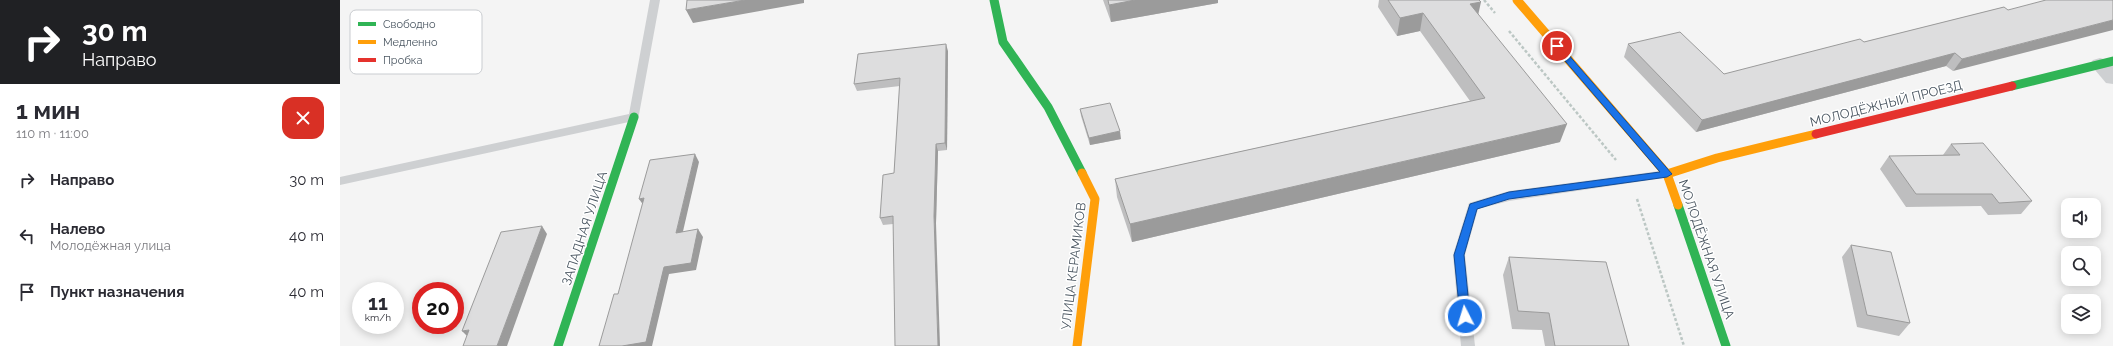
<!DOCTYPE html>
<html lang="ru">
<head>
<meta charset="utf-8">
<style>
  :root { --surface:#fff; --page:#f2f2f3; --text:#2b2b33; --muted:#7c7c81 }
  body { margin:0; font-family:Raleway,sans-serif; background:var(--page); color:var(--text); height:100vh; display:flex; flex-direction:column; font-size:15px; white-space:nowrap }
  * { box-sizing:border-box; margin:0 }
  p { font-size:13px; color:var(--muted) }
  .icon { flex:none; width:22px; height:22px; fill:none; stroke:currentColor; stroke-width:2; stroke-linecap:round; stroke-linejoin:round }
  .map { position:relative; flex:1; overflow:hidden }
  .drawer { display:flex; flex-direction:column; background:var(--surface); width:340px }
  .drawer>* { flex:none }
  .guide { background:#202124; color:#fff; overflow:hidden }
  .fabs { position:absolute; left:1721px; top:198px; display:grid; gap:8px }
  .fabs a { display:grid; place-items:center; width:40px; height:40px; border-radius:8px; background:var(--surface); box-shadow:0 2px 10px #0003; font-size:20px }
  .speed { position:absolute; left:12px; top:282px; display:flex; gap:8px; font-size:20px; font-weight:700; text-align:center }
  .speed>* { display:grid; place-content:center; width:52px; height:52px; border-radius:50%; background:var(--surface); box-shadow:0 2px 10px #0003; line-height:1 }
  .speed small { font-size:10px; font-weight:400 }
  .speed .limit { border:6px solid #d22; background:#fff; color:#111 }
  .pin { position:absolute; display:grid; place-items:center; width:34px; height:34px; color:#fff; margin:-17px; border:2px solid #fff; border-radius:50%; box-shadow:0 1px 4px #0007 }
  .me { position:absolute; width:44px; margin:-22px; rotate:355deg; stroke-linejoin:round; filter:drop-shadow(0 0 3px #0008) }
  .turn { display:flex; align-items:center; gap:14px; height:84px; padding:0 16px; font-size:18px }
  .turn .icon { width:52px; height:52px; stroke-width:2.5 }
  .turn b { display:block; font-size:28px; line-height:34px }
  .round { display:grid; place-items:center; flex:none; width:42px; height:42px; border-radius:12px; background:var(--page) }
  .head { display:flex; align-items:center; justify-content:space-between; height:68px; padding:0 16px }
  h1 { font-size:24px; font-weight:700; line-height:30px }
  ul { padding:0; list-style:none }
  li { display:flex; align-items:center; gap:12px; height:56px; padding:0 16px }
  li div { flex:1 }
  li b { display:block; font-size:15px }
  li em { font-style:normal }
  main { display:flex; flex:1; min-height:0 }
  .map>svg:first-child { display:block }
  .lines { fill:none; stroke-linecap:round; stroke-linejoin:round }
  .path { stroke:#bcc7c4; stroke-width:2.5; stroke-dasharray:3 2; stroke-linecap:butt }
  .lane { fill:#ced0d2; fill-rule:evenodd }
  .street { fill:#ced0d2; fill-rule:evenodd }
  .fast { stroke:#30b455; stroke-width:9 }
  .slow { stroke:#ff9f0a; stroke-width:9 }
  .jam { stroke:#e5322d; stroke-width:9 }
  .wall { fill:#bebebf }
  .shaded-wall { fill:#9b9b9b }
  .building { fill:#ddddde; stroke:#9b9b9b }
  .route { fill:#1a73e8; stroke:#114b97 }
  .labels { text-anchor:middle; stroke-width:3; stroke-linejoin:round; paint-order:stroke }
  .street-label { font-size:13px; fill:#4a5661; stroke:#fff }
  .key { fill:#fff; stroke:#c9ccd0; stroke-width:1 }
  .key-label { font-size:11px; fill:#4a5661 }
</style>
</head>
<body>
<main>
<section class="drawer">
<div class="guide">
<div class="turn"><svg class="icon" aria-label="right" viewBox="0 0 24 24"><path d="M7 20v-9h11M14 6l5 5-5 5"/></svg><div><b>30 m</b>Направо</div></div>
</div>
<div class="head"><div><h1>1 мин</h1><p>110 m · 11:00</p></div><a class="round" style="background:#d93025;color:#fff"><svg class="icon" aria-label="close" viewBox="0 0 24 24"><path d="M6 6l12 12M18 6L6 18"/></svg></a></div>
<ul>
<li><svg class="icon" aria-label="right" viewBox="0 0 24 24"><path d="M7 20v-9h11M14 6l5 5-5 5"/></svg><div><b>Направо</b></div><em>30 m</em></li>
<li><svg class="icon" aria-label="left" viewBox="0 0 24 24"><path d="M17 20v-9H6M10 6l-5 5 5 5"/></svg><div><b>Налево</b><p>Молодёжная улица</p></div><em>40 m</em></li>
<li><svg class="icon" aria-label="arrive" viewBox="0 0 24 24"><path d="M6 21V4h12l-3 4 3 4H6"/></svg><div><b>Пункт назначения</b></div><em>40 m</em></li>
</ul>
</section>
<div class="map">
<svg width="1773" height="346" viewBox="0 0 1773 346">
  <rect width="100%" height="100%" fill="#f4f4f4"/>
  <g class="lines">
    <!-- path -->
    <g class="path">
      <polyline points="1144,0 1155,13"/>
      <polyline points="1169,31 1276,160"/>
      <polyline points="1297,199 1344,346"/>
    </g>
    <!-- lane -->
    <g class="lane">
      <polygon points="310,0 320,0 298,120 0,185 0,177 289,114"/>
      <polygon points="1327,170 1333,174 1331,177 1169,201 1138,209 1125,255 1135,346 1121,346 1113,255 1129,203 1169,191"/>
    </g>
    <!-- street -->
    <polygon class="street" points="1760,58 1767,60 1773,66 1773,84 1766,83 1750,64 1753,60"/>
    <!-- fast -->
    <g class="fast">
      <polyline points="654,0 663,42 708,107 742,173"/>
      <polyline points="1672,86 1773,61"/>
      <polyline points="1338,205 1386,346"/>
      <polyline points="218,346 294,117"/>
    </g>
    <!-- slow -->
    <g class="slow">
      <polyline points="1177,0 1327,174 1338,205"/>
      <polyline points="1327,174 1377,158 1476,134"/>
      <polyline points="737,346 755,199 742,173"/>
    </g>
    <!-- jam -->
    <polyline class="jam" points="1476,134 1672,86"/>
  </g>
  <!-- wall -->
  <g class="wall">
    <polygon points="763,0 878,0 878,3 771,22"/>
    <polygon points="1039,0 1139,0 1138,14 1220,142 792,242 777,197 775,179 1130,101 1080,31 1057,36 1038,7"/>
    <polygon points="1664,7 1613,71 1606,66 1356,132 1284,57 1288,44 1384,74 1524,42"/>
    <polygon points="608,51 607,150 598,151 596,223 553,224 543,225 540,218 554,173 560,86 517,91 514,84"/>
    <polygon points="740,109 781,139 750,145 741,116"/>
    <polygon points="1611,144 1692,201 1681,214 1648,215 1641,206 1566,207 1540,169 1549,156 1603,155"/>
    <polygon points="1511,245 1570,323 1559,336 1517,327 1502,257"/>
    <polygon points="1169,257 1289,346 1205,346 1202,330 1172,329 1163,275"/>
  </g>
  <!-- shaded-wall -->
  <g class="shaded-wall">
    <polygon points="405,0 464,0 464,3 353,23 346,10"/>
    <polygon points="795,0 878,0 878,3 771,22 769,5"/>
    <polygon points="1141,2 1137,20 1130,4"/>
    <polygon points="1083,13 1080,31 1057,36 1060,18"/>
    <polygon points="1773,20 1773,30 1613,71 1622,59"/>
    <polygon points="606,44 608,51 607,150 605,143"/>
    <polygon points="1615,53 1606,66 1356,132 1362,120"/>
    <polygon points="1227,124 1220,142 792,242 790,224"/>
    <polygon points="780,131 781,139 750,145 749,138"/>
    <polygon points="596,144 598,151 596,223 600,346 598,346 594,216"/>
    <polygon points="355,154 359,162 341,240 336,233"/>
    <polygon points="304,198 304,206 299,199"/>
    <polygon points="202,226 207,234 167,346 157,346"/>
    <polygon points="358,229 363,237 356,270 329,274 312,346 282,346 324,267"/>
    <polygon points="129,330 129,338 122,331"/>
  </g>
  <!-- building -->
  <g class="building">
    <polygon points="347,0 405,0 346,10"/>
    <polygon points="768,0 795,0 769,5"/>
    <polygon points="1048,0 1139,0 1141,2 1130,4 1227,124 790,224 775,179 1145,98 1083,13 1060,18"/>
    <polygon points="1706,0 1773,0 1773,20 1622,59 1615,53 1362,120 1288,44 1340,32 1384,74 1520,39 1524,42 1664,7 1668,10"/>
    <polygon points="606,44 605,143 596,144 594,216 598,346 555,346 553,216 540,218 543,175 554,173 560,78 514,84 518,54"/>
    <polygon points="770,103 780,131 749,138 740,109"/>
    <polygon points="1643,143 1692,201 1659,203 1652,194 1576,194 1549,156 1620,155 1611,144"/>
    <polygon points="355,154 336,233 358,229 351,263 324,267 306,342 282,346 259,346 274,294 278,294 304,198 299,199 310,160"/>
    <polygon points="202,226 157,346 123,346 129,330 122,331 161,232"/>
    <polygon points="1511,245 1551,252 1570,323 1527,315"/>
    <polygon points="1169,257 1266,262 1289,346 1215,346 1209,313 1178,311"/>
  </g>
  <!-- route -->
  <polygon class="route" points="1214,45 1220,45 1332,174 1327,177 1169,199 1137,209 1124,255 1130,316 1125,320 1120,316 1114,255 1130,204 1169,192 1320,172 1214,48"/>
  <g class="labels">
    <!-- street labels -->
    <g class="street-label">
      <text transform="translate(1546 103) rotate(-14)" y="5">МОЛОДЁЖНЫЙ ПРОЕЗД</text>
      <text transform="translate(244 228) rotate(-72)" y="5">ЗАПАДНАЯ УЛИЦА</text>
      <text transform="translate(1367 249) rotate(71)" y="5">МОЛОДЁЖНАЯ УЛИЦА</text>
      <text transform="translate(733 266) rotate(-83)" y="5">УЛИЦА КЕРАМИКОВ</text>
    </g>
  </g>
  <!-- legend -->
  <rect x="10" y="10" width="132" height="64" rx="6" class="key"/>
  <rect x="18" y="22" width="18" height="4" fill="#30b455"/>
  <rect x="18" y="40" width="18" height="4" fill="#ff9f0a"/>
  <rect x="18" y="58" width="18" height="4" fill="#e5322d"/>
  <g class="key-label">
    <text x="43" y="28">Свободно</text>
    <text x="43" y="46">Медленно</text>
    <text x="43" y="64">Пробка</text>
  </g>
</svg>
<div class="fabs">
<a><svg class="icon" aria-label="sound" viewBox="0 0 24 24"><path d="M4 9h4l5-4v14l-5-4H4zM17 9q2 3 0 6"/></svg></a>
<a><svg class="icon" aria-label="search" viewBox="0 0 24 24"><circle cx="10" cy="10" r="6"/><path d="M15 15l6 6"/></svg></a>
<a><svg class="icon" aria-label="layers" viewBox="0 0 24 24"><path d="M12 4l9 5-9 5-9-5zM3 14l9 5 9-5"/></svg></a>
</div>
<div class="speed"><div>11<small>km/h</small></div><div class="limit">20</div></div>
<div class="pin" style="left:1217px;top:46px;background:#d93025"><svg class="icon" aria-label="arrive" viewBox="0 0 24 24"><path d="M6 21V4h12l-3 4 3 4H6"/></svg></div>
<svg class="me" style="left:1125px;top:316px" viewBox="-20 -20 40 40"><circle r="17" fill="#1a73e8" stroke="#fff" stroke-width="3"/><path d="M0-11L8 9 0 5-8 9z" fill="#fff"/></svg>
</div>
</main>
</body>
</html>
